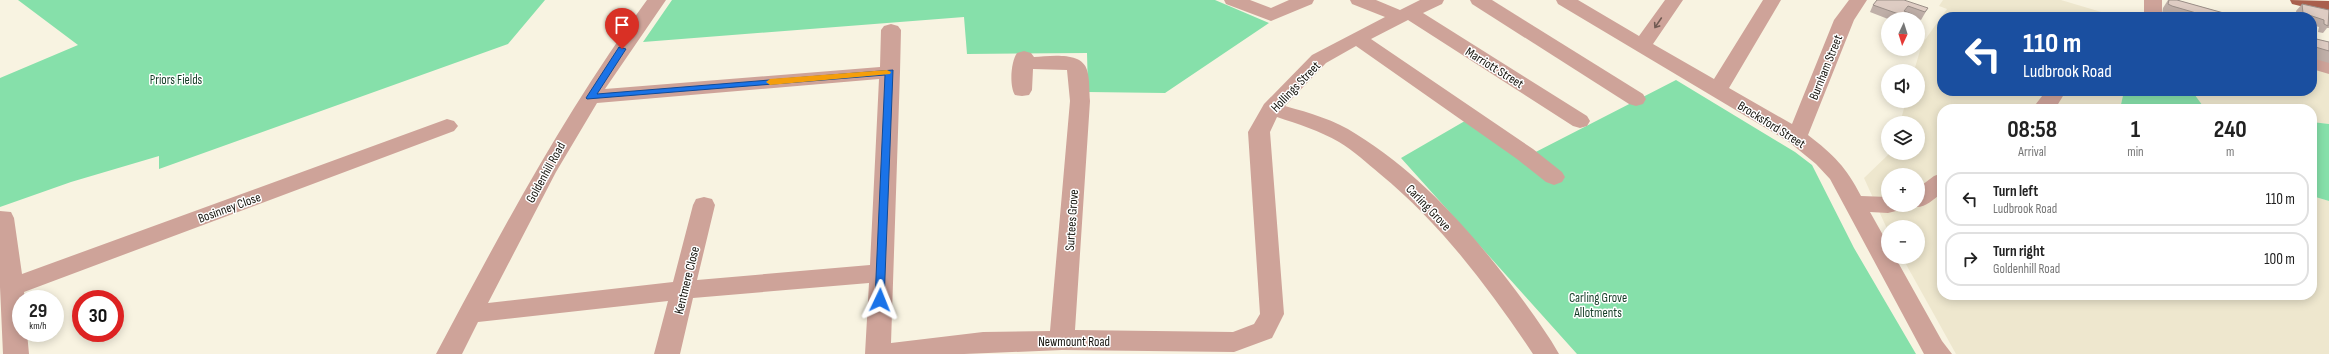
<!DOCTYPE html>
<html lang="en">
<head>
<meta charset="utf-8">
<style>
  :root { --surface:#fff; --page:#f6f6f6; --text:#222; --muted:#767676; --line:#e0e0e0 }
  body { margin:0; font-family:"Sofia Sans Condensed",sans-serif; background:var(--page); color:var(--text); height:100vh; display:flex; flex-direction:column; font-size:15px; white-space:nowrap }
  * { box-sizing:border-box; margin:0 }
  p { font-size:13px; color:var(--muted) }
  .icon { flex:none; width:22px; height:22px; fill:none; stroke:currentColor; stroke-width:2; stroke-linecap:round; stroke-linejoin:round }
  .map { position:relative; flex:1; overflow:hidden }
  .sheet { position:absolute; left:1937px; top:104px; width:380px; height:196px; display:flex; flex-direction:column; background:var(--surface); border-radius:16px; box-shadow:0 2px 10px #0003 }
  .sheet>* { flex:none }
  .guide { position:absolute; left:1937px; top:12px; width:380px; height:84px; border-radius:16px; box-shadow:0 2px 10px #0003; background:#1a4fa0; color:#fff; overflow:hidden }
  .needle { width:26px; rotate:184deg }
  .fabs { position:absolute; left:1881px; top:12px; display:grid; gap:8px }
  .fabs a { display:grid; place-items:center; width:44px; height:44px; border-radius:50%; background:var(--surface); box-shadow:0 2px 10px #0003; font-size:20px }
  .speed { position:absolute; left:12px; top:290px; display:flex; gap:8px; font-size:20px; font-weight:700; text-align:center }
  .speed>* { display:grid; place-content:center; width:52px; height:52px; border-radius:50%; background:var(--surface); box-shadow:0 2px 10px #0003; line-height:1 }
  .speed small { font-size:10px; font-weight:400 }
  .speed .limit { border:6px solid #d22; background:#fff; color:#111 }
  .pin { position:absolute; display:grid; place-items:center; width:34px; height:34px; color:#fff; margin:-41px -17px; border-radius:50% 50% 50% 0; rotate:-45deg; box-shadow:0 0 4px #0007 }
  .pin .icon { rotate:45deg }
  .me { position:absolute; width:44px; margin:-22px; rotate:2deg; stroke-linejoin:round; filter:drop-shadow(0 0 3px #0008) }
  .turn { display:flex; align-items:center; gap:14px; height:84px; padding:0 20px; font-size:18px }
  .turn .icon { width:52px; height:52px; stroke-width:2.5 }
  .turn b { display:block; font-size:28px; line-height:34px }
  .eta { display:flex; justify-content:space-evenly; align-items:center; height:68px; text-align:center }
  .eta b { font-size:24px; font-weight:700; line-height:28px }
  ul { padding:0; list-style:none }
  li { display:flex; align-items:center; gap:12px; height:54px; margin:0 8px 6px; padding:0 12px; border:2px solid var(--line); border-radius:16px }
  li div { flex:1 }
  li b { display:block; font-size:15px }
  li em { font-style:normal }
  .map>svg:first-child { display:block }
  .built { fill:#eee7ce; fill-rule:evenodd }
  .green { fill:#86e0aa }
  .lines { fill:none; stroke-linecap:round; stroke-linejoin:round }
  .minor { fill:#cea399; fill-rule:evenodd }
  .major { fill:#a95f4d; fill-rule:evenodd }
  .wall { fill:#bfafa8 }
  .building { fill:#deccc3; stroke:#9b8f88 }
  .oneway { stroke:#725b53 }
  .route { fill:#1a73e8; stroke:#114b97 }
  .slow { fill:#f59e0b }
  .labels { text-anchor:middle; stroke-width:3; stroke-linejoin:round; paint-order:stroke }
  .street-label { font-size:13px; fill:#15130d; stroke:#fff }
  .park-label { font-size:13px; fill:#143c26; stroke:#fff }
</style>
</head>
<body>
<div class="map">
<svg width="2329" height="354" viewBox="0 0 2329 354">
  <rect width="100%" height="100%" fill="#f8f3e1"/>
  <!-- built -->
  <g class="built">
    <path d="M1943 0H2061L2118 17H1942V91H2124L2120 109H1942V295H2312V196L2329 201V354H1956L1902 257H1918V227H1888V231L1864 178 1890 153H1918V123H1900L1906 101H1918V71H1914L1922 44 1947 9 1939 6ZM1888 175H1918V205H1888Z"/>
    <polygon points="2312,50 2329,54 2329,124 2312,122 2312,109 2205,109 2190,91 2312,91"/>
  </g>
  <!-- green -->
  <g class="green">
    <polygon points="18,0 545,0 508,44 159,169 159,156 71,182 0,207 0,78 78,45"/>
    <polygon points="672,0 1215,0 1269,23 1165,93 1088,92 1087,53 967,54 964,17 643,42"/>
    <polygon points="1676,80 1795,152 1812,165 1854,248 1916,354 1577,354 1401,158 1470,118 1524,158"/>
    <polygon points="2124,91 2192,91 2205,109 2120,109"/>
    <polygon points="2312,122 2329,124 2329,201 2312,196"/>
  </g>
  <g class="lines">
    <!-- minor -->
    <g class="minor">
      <path d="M647 0H666L605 89 880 67 881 30 884 26 891 24 898 26 901 30 900 72 891 343 983 332 1050 331 1070 101 1067 70 1033 69 1032 90 1029 95 1022 96 1015 95C1009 86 1011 61 1017 53L1024 51 1031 53 1034 57C1049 56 1082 51 1087 70 1090 80 1089 91 1090 101L1075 330 1233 332 1254 324 1260 314 1248 132 1264 104 1312 55 1385 17 1352 4 1350 0H1376L1400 10 1420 0H1444L1442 4 1423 13 1587 116 1590 121 1587 126 1580 128 1573 126 1408 20 1371 39 1533 149 1562 172 1565 177 1562 182 1554 185 1546 182 1517 159 1356 46 1326 63 1285 106C1310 113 1335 120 1356 134 1423 175 1479 240 1525 303 1537 320 1549 336 1559 354H1533C1489 288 1441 224 1380 174 1367 163 1354 151 1339 142 1320 131 1298 124 1277 117L1270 132 1284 314 1272 338 1234 352 1062 350 964 354H865L869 283 693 298 680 354H654L668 301 478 322 462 354H436C501 232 565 111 647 0ZM879 79 870 265 697 280 715 205 712 199 704 197 696 199 693 205 673 282 488 303 556 172 597 103Z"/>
      <polygon points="1224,0 1250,0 1271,8 1289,0 1314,0 1312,4 1271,21 1226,4"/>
      <polygon points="1470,0 1492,0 1643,94 1646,99 1643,104 1636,106 1629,104 1472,4"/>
      <path d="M1556 0H1578L1639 36 1665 0H1683L1653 44 1714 79 1763 0H1781L1729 88 1792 124 1834 20 1849 0H1867L1854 20 1808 135C1834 155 1846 167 1861 196L1888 197V205H1899L1896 211 1888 213 1870 212 1888 244V257H1895L1942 341 1952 354H1924L1830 179 1816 164 1789 142 1558 4Z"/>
      <polygon points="2144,0 2162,0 2162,13 2165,17 2144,17"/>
      <polygon points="2312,57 2329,62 2329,74 2312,69"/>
      <polygon points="2046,91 2066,91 2055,109 2032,109"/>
      <polygon points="447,119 454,121 458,126 454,131 24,292 25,299 21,299 21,333 27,333 29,354 3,354 0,287 0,211 11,212 14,218 22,274"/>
      <path d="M1942 173V193C1931 201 1924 210 1910 206L1918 205V188L1934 176Z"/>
    </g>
    <!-- major -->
    <polygon class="major" points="2290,0 2329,1 2329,13 2292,4"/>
  </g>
  <!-- wall -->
  <g class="wall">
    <polygon points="1877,0 1928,8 1921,20 1911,16 1910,19 1888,19 1870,12 1873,5"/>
    <polygon points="2168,0 2177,0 2238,17 2167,17 2162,14 2163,8"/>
    <polygon points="2302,4 2329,10 2329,28 2327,28 2323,33 2318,32 2319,27 2312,25 2312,17 2297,17 2296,11"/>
    <polygon points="2312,38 2329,42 2329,63 2312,58"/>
  </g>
  <!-- building -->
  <g class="building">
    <polygon points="1877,0 1904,0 1928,8 1925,12 1908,6 1904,11 1912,14 1910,18 1873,5"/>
    <polygon points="2169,0 2177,0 2238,17 2210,17 2172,6 2168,4"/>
    <polygon points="2302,4 2329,10 2328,26 2324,24 2324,20 2303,13"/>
    <polygon points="2312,38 2329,42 2329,51 2312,46"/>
  </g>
  <!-- one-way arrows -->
  <defs><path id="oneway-shaft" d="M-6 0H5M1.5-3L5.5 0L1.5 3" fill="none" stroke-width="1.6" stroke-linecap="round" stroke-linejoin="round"/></defs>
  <use class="oneway" href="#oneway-shaft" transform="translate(1658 23) rotate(124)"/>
  <!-- route -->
  <polygon class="route" points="619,47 626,49 597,94 893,70 884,303 877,303 875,300 885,75 587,99 586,98"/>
  <!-- slow -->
  <polygon class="slow" points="887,70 891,72 890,74 770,85 766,82 770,79"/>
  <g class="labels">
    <!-- street labels -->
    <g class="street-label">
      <text transform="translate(1495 67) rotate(32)" y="5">Marriott Street</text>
      <text transform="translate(1825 67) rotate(-68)" y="5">Burnham Street</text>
      <text transform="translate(1295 86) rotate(-46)" y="5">Hollings Street</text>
      <text transform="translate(1772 124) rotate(32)" y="5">Brocksford Street</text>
      <text transform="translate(545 172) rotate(-61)" y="5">Goldenhill Road</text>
      <text transform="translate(229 207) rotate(-20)" y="5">Bosinney Close</text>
      <text transform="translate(1429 207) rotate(46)" y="5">Carling Grove</text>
      <text transform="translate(1071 220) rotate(-86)" y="5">Surtees Grove</text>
      <text transform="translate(686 280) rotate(-76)" y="5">Kentmere Close</text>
      <text x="1074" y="346">Newmount Road</text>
    </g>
    <!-- park labels -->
    <g class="park-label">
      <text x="176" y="84">Priors Fields</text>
      <text x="1598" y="302">Carling Grove<tspan x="1598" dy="15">Allotments</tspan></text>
    </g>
  </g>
</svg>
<div class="fabs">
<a><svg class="needle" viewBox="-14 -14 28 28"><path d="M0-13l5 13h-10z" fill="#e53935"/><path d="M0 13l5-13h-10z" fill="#767676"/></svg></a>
<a><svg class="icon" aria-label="sound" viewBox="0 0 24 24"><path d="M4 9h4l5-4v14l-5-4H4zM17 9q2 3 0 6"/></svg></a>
<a><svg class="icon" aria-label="layers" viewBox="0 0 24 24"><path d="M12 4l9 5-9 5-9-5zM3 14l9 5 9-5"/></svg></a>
<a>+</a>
<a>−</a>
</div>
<div class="speed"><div>29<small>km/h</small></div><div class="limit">30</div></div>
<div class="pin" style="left:622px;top:49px;background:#d93025"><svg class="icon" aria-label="arrive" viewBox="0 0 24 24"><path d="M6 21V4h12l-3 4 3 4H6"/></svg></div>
<svg class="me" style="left:880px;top:300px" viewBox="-20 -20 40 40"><path d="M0-17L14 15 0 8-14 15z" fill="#1a73e8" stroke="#fff" stroke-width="4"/></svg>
<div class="guide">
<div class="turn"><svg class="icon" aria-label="left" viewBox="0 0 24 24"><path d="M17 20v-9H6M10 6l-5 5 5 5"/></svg><div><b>110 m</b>Ludbrook Road</div></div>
</div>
<section class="sheet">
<div class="eta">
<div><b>08:58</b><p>Arrival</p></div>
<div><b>1</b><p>min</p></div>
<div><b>240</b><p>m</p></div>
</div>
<ul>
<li><svg class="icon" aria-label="left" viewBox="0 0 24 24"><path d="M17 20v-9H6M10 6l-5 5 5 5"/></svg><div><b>Turn left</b><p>Ludbrook Road</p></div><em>110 m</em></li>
<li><svg class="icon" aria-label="right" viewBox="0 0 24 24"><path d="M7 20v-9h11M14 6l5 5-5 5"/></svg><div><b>Turn right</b><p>Goldenhill Road</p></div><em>100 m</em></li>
</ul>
</section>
</div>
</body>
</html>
